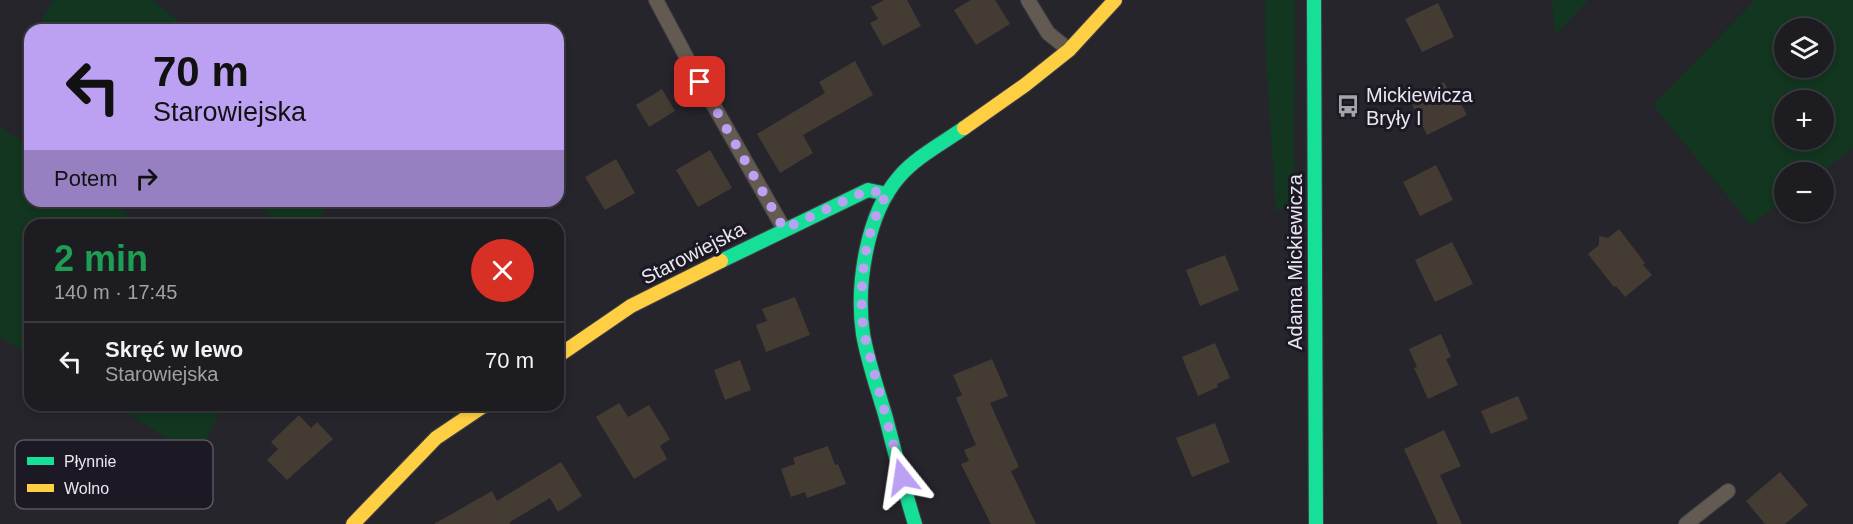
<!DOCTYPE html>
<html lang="pl">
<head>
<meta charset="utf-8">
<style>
  :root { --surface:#1d1c21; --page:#25252a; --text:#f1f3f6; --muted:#a0a1a5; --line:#3b3a3f }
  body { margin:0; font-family:Arial,sans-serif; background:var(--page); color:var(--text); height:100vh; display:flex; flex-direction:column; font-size:22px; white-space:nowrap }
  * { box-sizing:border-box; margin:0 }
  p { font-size:20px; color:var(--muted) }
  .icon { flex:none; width:33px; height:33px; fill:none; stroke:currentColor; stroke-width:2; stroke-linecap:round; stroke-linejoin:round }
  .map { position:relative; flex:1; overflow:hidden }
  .side { position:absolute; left:24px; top:219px; width:540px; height:192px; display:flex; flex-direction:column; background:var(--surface); border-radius:18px; box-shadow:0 3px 9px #0003,0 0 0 2px var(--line) }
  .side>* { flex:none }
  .hud { position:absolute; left:24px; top:24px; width:540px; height:183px; border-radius:18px; box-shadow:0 3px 9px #0003,0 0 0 2px var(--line); background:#bca0f2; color:#111; overflow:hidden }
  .controls { position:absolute; left:1774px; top:18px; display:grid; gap:12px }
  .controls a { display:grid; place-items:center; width:60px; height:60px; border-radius:50%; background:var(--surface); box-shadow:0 3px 9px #0003,0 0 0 2px var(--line); font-size:30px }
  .pin { position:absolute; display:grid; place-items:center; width:51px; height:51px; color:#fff; margin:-26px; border-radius:12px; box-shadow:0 3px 9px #0006 }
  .me { position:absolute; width:66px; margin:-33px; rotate:345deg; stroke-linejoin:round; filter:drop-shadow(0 0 4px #0008) }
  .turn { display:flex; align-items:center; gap:21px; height:126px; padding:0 30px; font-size:27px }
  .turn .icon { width:78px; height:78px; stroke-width:2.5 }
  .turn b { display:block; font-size:42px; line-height:51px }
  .then { display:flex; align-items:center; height:57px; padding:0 30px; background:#0003; gap:12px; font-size:22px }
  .round { display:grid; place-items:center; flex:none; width:63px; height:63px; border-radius:32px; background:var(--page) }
  .head { display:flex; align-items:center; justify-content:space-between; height:102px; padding:0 30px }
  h1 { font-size:36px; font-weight:600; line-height:45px; color:#1e9e55 }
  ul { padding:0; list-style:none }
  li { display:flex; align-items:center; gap:18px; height:78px; padding:0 30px; border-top:2px solid var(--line) }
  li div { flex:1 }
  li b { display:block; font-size:22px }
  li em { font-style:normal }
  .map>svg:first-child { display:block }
  .green { fill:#12361f; fill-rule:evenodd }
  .building { fill:#443b32 }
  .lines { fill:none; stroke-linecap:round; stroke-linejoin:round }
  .lane-casing { stroke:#434146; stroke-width:16 }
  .fast-casing { stroke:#434146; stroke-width:16 }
  .slow-casing { stroke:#434146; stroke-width:16 }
  .lane { stroke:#635a52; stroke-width:14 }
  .fast { stroke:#16e098; stroke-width:14 }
  .slow { stroke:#ffcf43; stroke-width:14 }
  .route { stroke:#bca0f2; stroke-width:10; stroke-dasharray:0 18 }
  .labels { text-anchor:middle; stroke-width:6; stroke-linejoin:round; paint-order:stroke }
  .poi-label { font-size:20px; fill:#e9e7ef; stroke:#1c1925; text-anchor:start }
  .street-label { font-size:20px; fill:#e9e7ef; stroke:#1c1925 }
  .key { fill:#1c1925; stroke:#5a5762; stroke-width:1.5 }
  .key-label { font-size:16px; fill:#e9e7ef }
</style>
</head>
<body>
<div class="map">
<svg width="1853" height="524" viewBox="0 0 1853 524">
  <rect width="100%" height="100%" fill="#27252c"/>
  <!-- green -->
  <g class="green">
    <polygon points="53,0 153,0 189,30 37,30"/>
    <polygon points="1265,0 1295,0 1294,206 1276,211 1265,45"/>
    <polygon points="1552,0 1588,0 1555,35"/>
    <path d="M1755 0H1853V148L1821 172H1785V200L1751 225 1653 105ZM1785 28H1824V68H1785ZM1785 100H1824V140H1785Z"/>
    <polygon points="0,127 30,147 30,201 108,201 143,225 30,225 30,355 0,337"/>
    <polygon points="250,201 330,201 316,225 283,225"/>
    <polygon points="113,405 223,405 199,457"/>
  </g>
  <!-- building -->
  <g class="building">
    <polygon points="884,0 907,0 921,26 883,46 870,23 878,19 871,7"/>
    <polygon points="971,0 995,0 1010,24 976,45 954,10"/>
    <polygon points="1438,3 1454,37 1422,52 1405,19"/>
    <polygon points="855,61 873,95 803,135 813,153 780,173 757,134 825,93 819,82"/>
    <polygon points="1444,82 1452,98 1457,96 1467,115 1427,135 1410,100"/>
    <polygon points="662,89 675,111 649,127 636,105"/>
    <polygon points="710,150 732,188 698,207 676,170"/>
    <polygon points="616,159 635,193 605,210 585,177"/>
    <polygon points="1436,165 1453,200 1420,216 1403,182"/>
    <polygon points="1619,229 1645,263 1643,265 1652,275 1625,297 1616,286 1614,287 1588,254 1599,245 1599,236 1608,238"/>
    <polygon points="1452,242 1473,284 1435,302 1415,260"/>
    <polygon points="1225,255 1239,290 1200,306 1186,270"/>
    <polygon points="795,297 810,335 766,352 756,325 767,321 762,309"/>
    <polygon points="1441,334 1451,357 1446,359 1458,385 1428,399 1414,368 1417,367 1409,349"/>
    <polygon points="1215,343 1230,378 1217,384 1218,387 1198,396 1182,357"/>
    <polygon points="992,359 1008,396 990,403 1019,467 1011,471 1036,524 991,524 961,464 969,461 964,450 976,445 956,398 962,395 953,375"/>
    <polygon points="740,360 751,390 725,400 714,370"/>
    <polygon points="1518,396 1528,419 1491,434 1481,411"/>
    <polygon points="619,403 628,417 649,405 670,439 660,446 667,459 634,479 596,417"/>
    <polygon points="299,415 311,428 317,422 333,439 287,480 267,460 278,449 271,442"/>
    <polygon points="1215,423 1230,462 1192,477 1176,438"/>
    <polygon points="1444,430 1461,466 1440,475 1462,524 1438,524 1404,449"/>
    <polygon points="828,446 835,465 838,464 846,484 807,498 805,492 791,497 781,469 795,464 793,458"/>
    <polygon points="561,462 582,496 558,512 550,498 510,522 510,524 434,524 492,491 497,501"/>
    <polygon points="1780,472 1808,505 1785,524 1765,524 1746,501"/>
  </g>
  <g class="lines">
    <!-- lane casing -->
    <g class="lane-casing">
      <g id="lane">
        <polyline points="656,0 689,62 784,229"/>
        <polyline points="1028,0 1048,33 1069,50"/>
        <polyline points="1686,524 1728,491"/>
      </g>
    </g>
    <!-- fast casing -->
    <g class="fast-casing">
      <g id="fast">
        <polyline points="1314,0 1316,524"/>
        <polyline points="721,261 868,190 887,194"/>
        <path d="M915 524C904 489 895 453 886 418 878 390 868 363 863 334 856 286 866 215 899 177 916 157 943 143 964 128"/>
      </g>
    </g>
    <!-- slow casing -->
    <g class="slow-casing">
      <g id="slow">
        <polyline points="964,128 1025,85 1069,50 1115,0"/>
        <polyline points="558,356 631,306 721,261"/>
        <polyline points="353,524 436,438 485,405"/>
      </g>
    </g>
    <!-- lane -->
    <use href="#lane" class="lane"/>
    <!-- fast -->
    <use href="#fast" class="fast"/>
    <!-- slow -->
    <use href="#slow" class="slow"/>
  </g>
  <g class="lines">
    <!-- route -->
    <path class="route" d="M700 82 784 229 868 190 887 194C863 231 858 291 864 334L902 477"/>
  </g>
  <!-- icons -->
  <defs>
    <g id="bus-bare" transform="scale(1.8)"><path d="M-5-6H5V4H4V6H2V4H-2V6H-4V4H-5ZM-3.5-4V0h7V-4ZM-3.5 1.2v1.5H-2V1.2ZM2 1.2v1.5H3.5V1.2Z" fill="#a5a3ab" stroke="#1c1925" stroke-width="2.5" paint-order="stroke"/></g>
  </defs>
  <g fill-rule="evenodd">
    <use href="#bus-bare" x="1348" y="106"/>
  </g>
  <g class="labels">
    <!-- poi labels -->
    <g class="poi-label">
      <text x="1366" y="102">Mickiewicza<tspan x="1366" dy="23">Bryły I</tspan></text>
    </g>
    <!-- street labels -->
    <g class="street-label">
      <text transform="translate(693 253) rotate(-27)" y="7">Starowiejska</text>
      <text transform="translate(1295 262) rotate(-90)" y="7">Adama Mickiewicza</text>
    </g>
  </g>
  <!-- legend -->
  <rect x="15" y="440" width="198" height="69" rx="9" class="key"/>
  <rect x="27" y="457" width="27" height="8" fill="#16e098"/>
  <rect x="27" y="484" width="27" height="8" fill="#ffcf43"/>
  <g class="key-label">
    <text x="64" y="467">Płynnie</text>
    <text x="64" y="494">Wolno</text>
  </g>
</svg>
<div class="controls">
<a><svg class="icon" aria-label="layers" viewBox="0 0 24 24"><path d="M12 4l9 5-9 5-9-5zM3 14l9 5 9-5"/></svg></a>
<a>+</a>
<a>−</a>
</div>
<div class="pin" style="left:700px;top:82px;background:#d93025"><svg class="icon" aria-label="arrive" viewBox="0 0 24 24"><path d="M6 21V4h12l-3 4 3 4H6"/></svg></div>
<svg class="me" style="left:902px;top:477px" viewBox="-20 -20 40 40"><path d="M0-17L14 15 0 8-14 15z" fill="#bca0f2" stroke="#fff" stroke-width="4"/></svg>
<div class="hud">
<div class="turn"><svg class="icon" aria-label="left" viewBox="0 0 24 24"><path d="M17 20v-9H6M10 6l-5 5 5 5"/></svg><div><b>70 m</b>Starowiejska</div></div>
<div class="then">Potem<svg class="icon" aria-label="right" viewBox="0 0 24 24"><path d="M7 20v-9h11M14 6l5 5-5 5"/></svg></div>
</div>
<section class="side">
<div class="head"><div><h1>2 min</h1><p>140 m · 17:45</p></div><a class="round" style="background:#d93025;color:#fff"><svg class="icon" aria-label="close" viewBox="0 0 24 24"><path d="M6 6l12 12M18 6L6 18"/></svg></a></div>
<ul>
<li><svg class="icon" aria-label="left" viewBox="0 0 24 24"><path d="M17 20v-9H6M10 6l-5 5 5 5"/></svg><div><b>Skręć w lewo</b><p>Starowiejska</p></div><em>70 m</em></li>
</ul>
</section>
</div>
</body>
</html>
